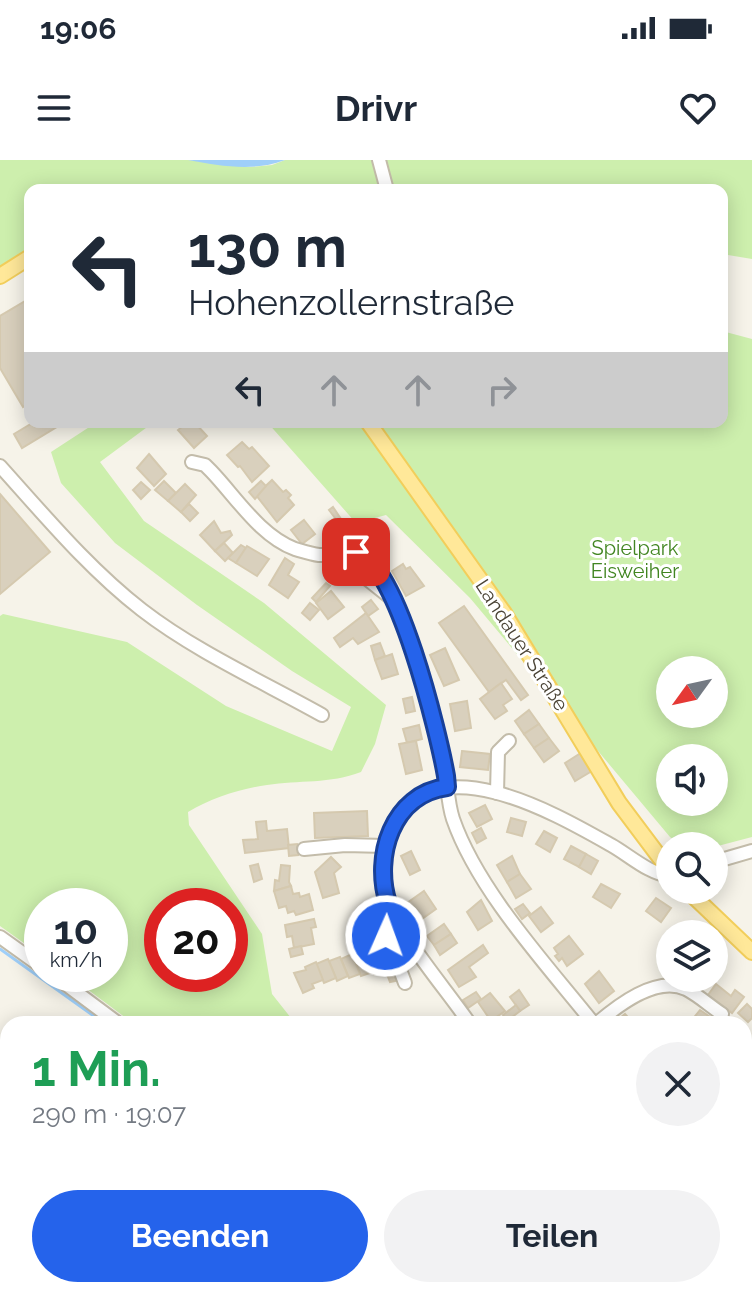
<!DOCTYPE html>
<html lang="de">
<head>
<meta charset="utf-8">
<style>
  :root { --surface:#fff; --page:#f2f2f3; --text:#1f2937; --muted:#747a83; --accent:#2563eb }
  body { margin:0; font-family:Raleway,sans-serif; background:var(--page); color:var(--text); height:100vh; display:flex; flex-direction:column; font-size:30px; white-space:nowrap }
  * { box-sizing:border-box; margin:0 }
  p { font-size:26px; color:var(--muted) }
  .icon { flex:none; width:44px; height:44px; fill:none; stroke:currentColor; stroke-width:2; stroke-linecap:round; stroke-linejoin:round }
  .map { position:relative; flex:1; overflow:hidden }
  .side { position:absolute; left:0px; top:856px; width:752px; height:282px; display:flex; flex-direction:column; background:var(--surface); border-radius:24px 24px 0 0; box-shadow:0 4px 20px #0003 }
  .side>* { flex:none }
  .guide { position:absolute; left:24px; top:24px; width:704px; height:244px; border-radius:16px; box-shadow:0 4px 20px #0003; background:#fff; color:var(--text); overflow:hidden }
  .needle { width:52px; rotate:237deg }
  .buttons { position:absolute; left:656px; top:496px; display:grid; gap:16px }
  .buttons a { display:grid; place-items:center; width:72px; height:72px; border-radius:50%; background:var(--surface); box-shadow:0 4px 20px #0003; font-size:40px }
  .speed { position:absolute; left:24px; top:728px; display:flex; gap:16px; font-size:40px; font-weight:700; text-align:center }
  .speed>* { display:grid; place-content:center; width:104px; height:104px; border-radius:50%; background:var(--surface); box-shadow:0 4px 20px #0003; line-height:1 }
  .speed small { font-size:20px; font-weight:400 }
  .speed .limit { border:12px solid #d22; background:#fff; color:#111 }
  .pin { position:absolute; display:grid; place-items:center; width:68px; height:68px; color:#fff; margin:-34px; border-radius:16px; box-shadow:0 4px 12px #0006 }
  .me { position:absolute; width:88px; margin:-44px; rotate:2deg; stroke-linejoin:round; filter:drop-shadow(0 0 6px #0008) }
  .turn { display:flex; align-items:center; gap:28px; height:168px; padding:0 32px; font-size:36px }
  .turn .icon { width:104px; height:104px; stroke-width:2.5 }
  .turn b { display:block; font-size:56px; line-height:68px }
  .lanes { display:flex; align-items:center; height:76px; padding:0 32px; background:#0003; justify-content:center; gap:40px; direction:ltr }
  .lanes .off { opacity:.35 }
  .round { display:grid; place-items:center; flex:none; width:84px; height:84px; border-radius:42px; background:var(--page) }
  .overview { display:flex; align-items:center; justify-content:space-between; height:136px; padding:0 32px }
  h1 { font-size:48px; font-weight:700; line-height:60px; color:#1e9e55 }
  .primary-button { display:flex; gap:16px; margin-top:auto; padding:16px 32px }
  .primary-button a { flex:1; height:92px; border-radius:48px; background:var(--accent); color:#fff; font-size:32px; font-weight:700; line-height:92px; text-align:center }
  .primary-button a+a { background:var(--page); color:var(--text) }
  .status { display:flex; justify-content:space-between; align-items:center; height:56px; padding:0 40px; background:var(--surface); direction:ltr }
  .status svg { height:22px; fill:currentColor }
  header { display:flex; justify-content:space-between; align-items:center; height:104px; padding:0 32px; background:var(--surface); font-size:36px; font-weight:700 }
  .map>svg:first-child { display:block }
  .green { fill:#cdefad; fill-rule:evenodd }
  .water { fill:#9fcff9 }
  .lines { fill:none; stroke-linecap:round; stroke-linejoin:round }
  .stream { stroke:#9fcff9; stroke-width:3 }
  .building { fill:#d9d0bd; stroke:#d5c9af; stroke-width:2 }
  .minor-casing { stroke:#c3bcaa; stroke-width:16 }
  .major-casing { stroke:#f2ce5b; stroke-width:18 }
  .minor { stroke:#fff; stroke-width:12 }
  .major { stroke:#ffe899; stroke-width:14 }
  .route-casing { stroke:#184099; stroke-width:20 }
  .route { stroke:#2563eb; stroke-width:14 }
  .labels { text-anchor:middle; stroke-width:6; stroke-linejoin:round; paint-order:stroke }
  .park-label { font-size:20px; fill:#418521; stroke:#fff }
  .street-label { font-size:20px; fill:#4b4436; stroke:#fff }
</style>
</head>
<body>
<div class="status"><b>19:06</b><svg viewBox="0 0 49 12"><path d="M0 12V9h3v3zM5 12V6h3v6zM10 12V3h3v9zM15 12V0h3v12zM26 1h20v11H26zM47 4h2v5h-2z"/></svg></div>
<header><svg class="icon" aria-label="menu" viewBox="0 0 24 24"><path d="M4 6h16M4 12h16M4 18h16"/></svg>Drivr<svg class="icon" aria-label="heart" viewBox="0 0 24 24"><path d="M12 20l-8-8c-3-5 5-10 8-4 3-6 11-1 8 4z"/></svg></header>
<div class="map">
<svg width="752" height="1137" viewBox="0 0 752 1137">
  <rect width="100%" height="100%" fill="#f6f3e9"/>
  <!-- green -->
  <g class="green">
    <polygon points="0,0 188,0 250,7 272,5 285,0 752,0 752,99 722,94 722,30 30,30 30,88 0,107"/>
    <path d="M722 171 752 179V677L714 687 682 686 670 677 470 438 386 355 356 363 267 262H722ZM670 510H714V554H670ZM670 598H714V642H670Z"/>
    <path d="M97 262H154L100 302 144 361 264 443 386 545 375 584 361 612C330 624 299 620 267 625 239 629 212 638 188 652L189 665 262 774 272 834 291 858 301 864H134L67 814H110V746H42V796L0 766V456L3 454 127 482 226 546 332 591 351 547 292 511 197 445 115 383 61 323 51 292ZM162 746H230V814H162Z"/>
    <polygon points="0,915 8,915 8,1030 0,1027"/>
    <polygon points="204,1130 279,1130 290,1137 218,1137"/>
  </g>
  <!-- water -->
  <path class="water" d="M188 0H285C254 12 220 6 188 0Z"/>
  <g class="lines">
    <!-- stream -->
    <polyline class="stream" points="0,789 105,864"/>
  </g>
  <!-- building -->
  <g class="building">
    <polygon points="27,140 30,146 30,242 23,247 0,208 0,156"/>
    <polygon points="34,262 65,262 22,288 14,274"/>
    <polygon points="188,262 197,262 195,263 207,276 194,288 178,270"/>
    <polygon points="242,282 249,289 252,287 269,306 252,322 240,306 238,307 227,295"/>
    <polygon points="149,294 166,314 154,326 137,308"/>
    <polygon points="272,320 283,332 286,330 291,335 288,338 294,345 277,362 256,335"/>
    <polygon points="164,321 176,333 168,341 155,330"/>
    <polygon points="261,321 266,326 255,339 249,332"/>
    <polygon points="141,322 150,330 141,339 133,330"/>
    <polygon points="185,324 196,335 181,352 168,341"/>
    <polygon points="0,334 50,392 0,434"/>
    <polygon points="189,344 198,353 190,361 181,352"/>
    <polygon points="333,347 343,362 336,367 332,360 335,358 329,350"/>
    <polygon points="304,360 315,374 302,384 291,370"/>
    <polygon points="214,361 221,373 230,371 232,375 215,391 200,375"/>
    <polygon points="224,383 233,393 225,401 215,391"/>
    <polygon points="241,385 246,388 236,403 228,398"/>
    <polygon points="247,386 269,399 257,416 236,403"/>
    <polygon points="285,398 294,404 288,415 299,422 288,438 269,425"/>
    <polygon points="403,404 406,409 410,407 424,426 406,436 392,411"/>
    <polygon points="326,423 330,426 316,442 312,438"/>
    <polygon points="331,431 344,447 328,459 316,443"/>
    <polygon points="371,440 378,449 368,456 362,447"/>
    <polygon points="310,443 319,450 310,460 302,453"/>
    <polygon points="464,446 528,535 521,540 506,520 489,532 439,463"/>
    <polygon points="366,453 379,472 358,484 353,478 340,487 334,478"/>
    <polygon points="380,483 385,496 375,500 371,486"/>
    <polygon points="445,488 459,520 444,526 430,495"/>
    <polygon points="392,494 398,514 382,519 375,500"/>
    <polygon points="501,523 512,539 503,545 507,551 495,559 480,539"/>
    <polygon points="412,537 415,551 406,553 403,539"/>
    <polygon points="467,541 471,568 455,571 450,544"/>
    <polygon points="529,550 539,564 524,574 515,561"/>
    <polygon points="539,564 549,578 534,588 524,574"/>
    <polygon points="419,565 422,579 407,583 403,569"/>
    <polygon points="549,578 559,591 544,602 534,588"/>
    <polygon points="416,581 422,610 406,614 399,584"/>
    <polygon points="462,591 490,594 488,610 460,607"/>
    <polygon points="581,593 592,611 575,621 565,603"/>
    <polygon points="485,645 492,659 477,667 469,653"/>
    <polygon points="367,651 368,676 315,678 314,653"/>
    <polygon points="511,658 526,662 522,676 507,672"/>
    <polygon points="266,661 267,671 287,669 289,688 245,693 243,680 258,679 256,662"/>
    <polygon points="481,668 486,678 477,683 472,673"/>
    <polygon points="544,671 557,678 550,692 536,684"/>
    <polygon points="297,684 298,695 289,696 288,685"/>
    <polygon points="571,686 586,694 579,707 564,699"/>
    <polygon points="411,691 420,710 410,715 401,696"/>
    <polygon points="586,694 598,701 591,714 579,707"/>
    <polygon points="512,696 520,714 507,722 497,705"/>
    <polygon points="331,697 341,707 334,713 339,733 323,738 315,712"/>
    <polygon points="258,704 262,719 254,722 250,706"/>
    <polygon points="281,705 290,706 289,722 291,726 274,731 275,720 279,721"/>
    <polygon points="520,714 531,729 516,738 507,722"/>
    <polygon points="601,724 620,734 611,748 593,737"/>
    <polygon points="291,726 293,734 299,733 300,737 309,734 313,750 296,755 294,751 288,753 286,746 279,748 274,731"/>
    <polygon points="424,731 436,749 419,761 407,743"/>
    <polygon points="656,738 671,748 661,762 646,751"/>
    <polygon points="481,740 492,761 478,770 467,752"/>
    <polygon points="523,744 530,753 522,759 515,749"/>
    <polygon points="541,747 553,763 541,772 529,756"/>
    <polygon points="314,759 316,767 311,768 314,784 294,788 292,776 287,777 285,765"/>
    <polygon points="444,764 451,774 434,785 427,776"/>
    <polygon points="451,774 457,783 440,795 434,785"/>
    <polygon points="569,776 583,794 567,806 562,798 559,801 555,796 558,794 554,788"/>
    <polygon points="483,785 488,793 469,807 476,817 459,827 448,810"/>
    <polygon points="301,786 303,794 291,797 289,789"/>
    <polygon points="377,789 385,809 374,814 365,794"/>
    <polygon points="364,792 373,812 361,816 353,796"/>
    <polygon points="352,794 360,814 349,818 341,799"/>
    <polygon points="340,797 348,816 337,821 329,801"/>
    <polygon points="391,797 400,820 390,822 385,809 382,801"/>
    <polygon points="328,799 336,818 324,823 316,804"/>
    <polygon points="316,802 323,820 312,824 314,828 303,833 294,813 306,810 305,807"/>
    <polygon points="599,811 614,831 599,843 585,824"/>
    <polygon points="716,824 731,836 735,830 744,837 732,853 708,835"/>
    <polygon points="519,830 529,845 520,851 510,837"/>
    <polygon points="476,832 481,839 468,848 463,840"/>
    <polygon points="490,833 505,851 491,861 478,842"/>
    <polygon points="747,844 752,849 752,858 748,862 738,853"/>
    <polygon points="516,845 520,851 507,861 503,855"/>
    <polygon points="700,850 716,861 713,864 698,864 692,860"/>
    <polygon points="625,854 634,864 615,864 614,863"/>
    <polygon points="746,945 752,949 749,959 752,961 751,982 744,978"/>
    <polygon points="745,1024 752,1028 752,1045 744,1040"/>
    <polygon points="0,1102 8,1106 8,1123 0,1119"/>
    <polygon points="320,1130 361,1130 357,1137 332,1137"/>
    <polygon points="373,1130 401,1130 404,1132 401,1137 369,1137"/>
    <polygon points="633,1130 651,1130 651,1137 632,1137"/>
  </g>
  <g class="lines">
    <!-- minor casing -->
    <g class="minor-casing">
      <g id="minor">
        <polyline points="379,0 387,30"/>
        <path d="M192 302 205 305 211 311C236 337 260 376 295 389 302 391 311 394 319 395 336 395 357 384 371 399 383 413 389 431 396 448 418 498 434 551 444 605 448 623 447 641 453 659 478 731 547 805 594 864"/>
        <path d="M0 306C45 356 89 409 142 450 195 491 263 522 322 555"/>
        <polyline points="328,394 351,406 391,438"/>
        <polyline points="497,633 498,592 509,581"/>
        <polyline points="304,689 345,685 385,686"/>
        <polyline points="714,702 752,691"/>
        <polyline points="388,743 383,746 380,757 405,823"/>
        <polyline points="0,777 42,807"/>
        <polyline points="52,814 119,864"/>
        <path d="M470 864C446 829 403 780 388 742 378 719 381 686 393 665 436 584 556 654 611 685 629 695 649 714 670 716"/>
        <path d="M596 864C617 846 656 815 686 829 698 835 710 846 722 854"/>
        <polyline points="744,991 752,996"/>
        <polyline points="744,1098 752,1101"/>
        <polyline points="311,1130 324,1137"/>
        <polyline points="415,1130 416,1137"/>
        <polyline points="508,1130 512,1137"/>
        <polyline points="622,1137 624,1130"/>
        <polyline points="674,1137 676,1130"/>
      </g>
    </g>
    <!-- major casing -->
    <g class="major-casing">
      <g id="major">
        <polyline points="0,116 30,97"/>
        <polyline points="368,262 504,453 619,643 670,711"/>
        <polyline points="687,730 752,792"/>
      </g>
    </g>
    <!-- minor -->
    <use href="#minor" class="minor"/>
    <!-- major -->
    <use href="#major" class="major"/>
  </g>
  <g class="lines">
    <!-- route casing -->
    <g class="route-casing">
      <path id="route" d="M356 392C397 400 439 576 446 616L447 627C392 634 373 697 388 743L383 746 380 757 386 776"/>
    </g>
    <!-- route -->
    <use href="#route" class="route"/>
  </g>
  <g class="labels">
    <!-- park labels -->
    <g class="park-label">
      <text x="635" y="395">Spielpark<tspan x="635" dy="23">Eisweiher</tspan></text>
    </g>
    <!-- street labels -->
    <g class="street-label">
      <text transform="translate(522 485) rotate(57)" y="7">Landauer Straße</text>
    </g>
  </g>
</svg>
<div class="buttons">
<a><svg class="needle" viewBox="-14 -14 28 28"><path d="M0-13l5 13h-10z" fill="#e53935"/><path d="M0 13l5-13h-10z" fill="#747a83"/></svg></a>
<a><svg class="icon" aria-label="sound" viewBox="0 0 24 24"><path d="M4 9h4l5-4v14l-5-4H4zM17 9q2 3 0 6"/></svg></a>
<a><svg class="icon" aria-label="search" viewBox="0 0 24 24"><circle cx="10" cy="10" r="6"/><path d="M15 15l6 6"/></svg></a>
<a><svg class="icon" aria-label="layers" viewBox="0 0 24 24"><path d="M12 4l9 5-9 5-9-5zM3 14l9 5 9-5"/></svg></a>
</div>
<div class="speed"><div>10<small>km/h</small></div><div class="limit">20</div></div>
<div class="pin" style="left:356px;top:392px;background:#d93025"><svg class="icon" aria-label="arrive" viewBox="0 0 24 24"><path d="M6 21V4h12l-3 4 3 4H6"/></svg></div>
<svg class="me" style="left:386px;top:776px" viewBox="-20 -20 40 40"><circle r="17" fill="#2563eb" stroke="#fff" stroke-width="3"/><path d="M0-11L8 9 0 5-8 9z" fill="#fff"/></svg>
<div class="guide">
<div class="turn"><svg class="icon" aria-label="left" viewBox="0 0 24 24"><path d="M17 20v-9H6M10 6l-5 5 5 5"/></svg><div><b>130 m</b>Hohenzollernstraße</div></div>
<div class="lanes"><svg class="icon" aria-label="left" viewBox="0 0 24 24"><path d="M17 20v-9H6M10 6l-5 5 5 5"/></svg><svg class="icon off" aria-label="ahead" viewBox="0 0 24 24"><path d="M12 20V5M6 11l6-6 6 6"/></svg><svg class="icon off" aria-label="ahead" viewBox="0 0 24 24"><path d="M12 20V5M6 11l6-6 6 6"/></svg><svg class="icon off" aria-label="right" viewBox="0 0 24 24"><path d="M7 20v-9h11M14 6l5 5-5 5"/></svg></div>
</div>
<section class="side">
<div class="overview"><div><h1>1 Min.</h1><p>290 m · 19:07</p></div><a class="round"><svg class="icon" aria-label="close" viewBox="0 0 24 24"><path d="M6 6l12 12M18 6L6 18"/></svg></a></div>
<div class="primary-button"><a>Beenden</a><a>Teilen</a></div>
</section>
</div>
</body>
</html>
